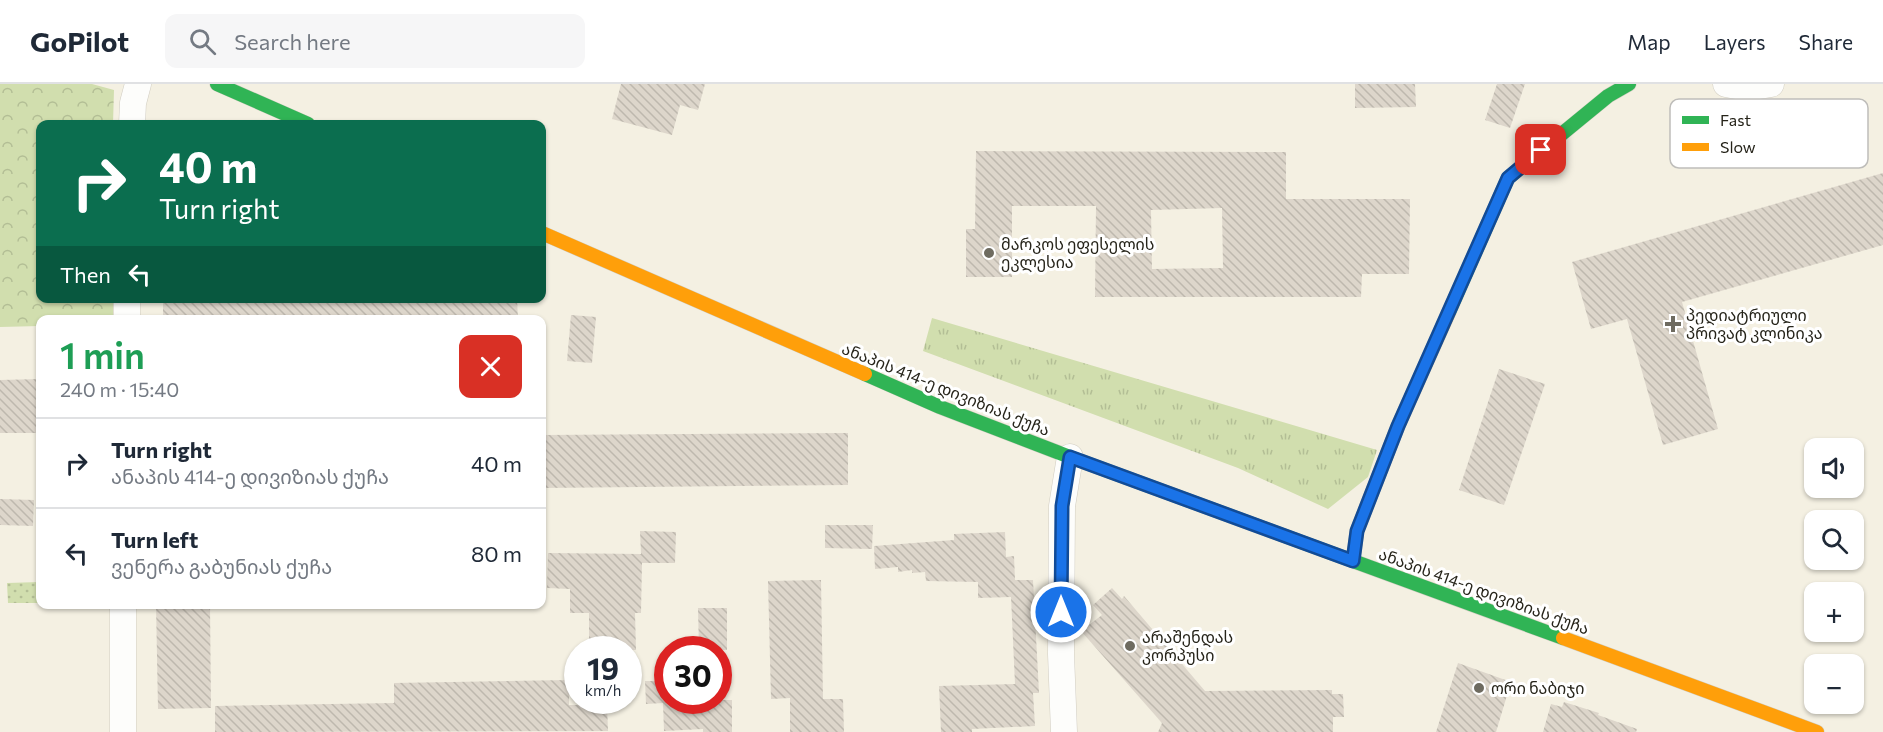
<!DOCTYPE html>
<html lang="en">
<head>
<meta charset="utf-8">
<style>
  :root { --surface:#fff; --page:#f6f6f7; --text:#1f2937; --muted:#747a83; --line:#e0e1e3 }
  body { margin:0; font-family:Commissioner,"Noto Sans Georgian",sans-serif; background:var(--page); color:var(--text); height:100vh; display:flex; flex-direction:column; font-size:22px; white-space:nowrap }
  * { box-sizing:border-box; margin:0 }
  p { font-size:20px; color:var(--muted) }
  .icon { flex:none; width:33px; height:33px; fill:none; stroke:currentColor; stroke-width:2; stroke-linecap:round; stroke-linejoin:round }
  .map { position:relative; flex:1; overflow:hidden }
  .panel { position:absolute; left:36px; top:231px; width:510px; height:294px; display:flex; flex-direction:column; background:var(--surface); border-radius:12px; box-shadow:0 2px 4px #0004 }
  .panel>* { flex:none }
  .top-card { position:absolute; left:36px; top:36px; width:510px; height:183px; border-radius:12px; box-shadow:0 2px 4px #0004; background:#0b6e4f; color:#fff; overflow:hidden }
  .fabs { position:absolute; left:1804px; top:354px; display:grid; gap:12px }
  .fabs a { display:grid; place-items:center; width:60px; height:60px; border-radius:12px; background:var(--surface); box-shadow:0 2px 4px #0004; font-size:30px }
  .speed { position:absolute; left:564px; top:552px; display:flex; gap:12px; font-size:30px; font-weight:700; text-align:center }
  .speed>* { display:grid; place-content:center; width:78px; height:78px; border-radius:50%; background:var(--surface); box-shadow:0 2px 4px #0004; line-height:1 }
  .speed small { font-size:15px; font-weight:400 }
  .speed .limit { border:9px solid #d22; background:#fff; color:#111 }
  .pin { position:absolute; display:grid; place-items:center; width:51px; height:51px; color:#fff; margin:-26px; border-radius:12px; box-shadow:0 3px 9px #0006 }
  .me { position:absolute; width:66px; margin:-33px; rotate:0deg; stroke-linejoin:round; filter:drop-shadow(0 0 4px #0008) }
  .turn { display:flex; align-items:center; gap:21px; height:126px; padding:0 24px; font-size:27px }
  .turn .icon { width:78px; height:78px; stroke-width:2.5 }
  .turn b { display:block; font-size:42px; line-height:51px }
  .then { display:flex; align-items:center; height:57px; padding:0 24px; background:#0003; gap:12px; font-size:22px }
  .round { display:grid; place-items:center; flex:none; width:63px; height:63px; border-radius:12px; background:var(--page) }
  .headline { display:flex; align-items:center; justify-content:space-between; height:102px; padding:0 24px }
  h1 { font-size:36px; font-weight:600; line-height:45px; color:#1e9e55 }
  ul { padding:0; list-style:none }
  li { display:flex; align-items:center; gap:18px; height:90px; padding:0 24px; border-top:2px solid var(--line) }
  li div { flex:1 }
  li b { display:block; font-size:22px }
  li em { font-style:normal }
  header { display:flex; align-items:center; gap:36px; box-sizing:border-box; height:84px; padding:0 30px; background:var(--surface); border-bottom:2px solid var(--line) }
  header strong { font-size:28px }
  nav { display:flex; gap:33px; margin-inline-start:auto; font-size:21px }
  .search { width:420px; height:54px; background:var(--page); display:flex; align-items:center; gap:15px; box-sizing:border-box; padding:0 21px; border-radius:12px; color:var(--muted); font-size:22px }
  .map>svg:first-child { display:block }
  .grass { fill:url(#grass-tufts) }
  .forest { fill:url(#forest-crowns) }
  .park { fill:url(#park-dots) }
  .building { fill:url(#building-back-hatch); fill-rule:evenodd }
  .lines { fill:none; stroke-linecap:round; stroke-linejoin:round }
  .street-casing { stroke:#d1cdc2; stroke-width:27 }
  .fast-casing { stroke:#d1cdc2; stroke-width:15 }
  .slow-casing { stroke:#d1cdc2; stroke-width:15 }
  .street { stroke:#fdfdfb; stroke-width:26 }
  .fast { stroke:#30b455; stroke-width:14 }
  .slow { stroke:#ff9f0a; stroke-width:14 }
  .route-casing { stroke:#114b97; stroke-width:15 }
  .route { stroke:#1a73e8; stroke-width:10 }
  .poi-dot { fill:#6e6b60; stroke:#fff; stroke-width:2 }
  .labels { text-anchor:middle; stroke-width:6; stroke-linejoin:round; paint-order:stroke }
  .poi-label { font-size:16px; fill:#26241a; stroke:#fff; text-anchor:start }
  .street-label { font-size:16px; fill:#26241a; stroke:#fff }
  .key { fill:#fff; stroke:#bebdba; stroke-width:1.5 }
  .key-label { font-size:16px; fill:#26241a }
</style>
</head>
<body>
<header>
<strong>GoPilot</strong>
<div class="search"><svg class="icon" aria-label="search" viewBox="0 0 24 24"><circle cx="10" cy="10" r="6"/><path d="M15 15l6 6"/></svg>Search here</div>
<nav><a>Map</a><a>Layers</a><a>Share</a></nav>
</header>
<div class="map">
<svg width="1883" height="648" viewBox="0 0 1883 648">
  <defs>
    <pattern id="grass-tufts" width="24" height="20" patternUnits="userSpaceOnUse" patternTransform="scale(1.5)"><rect width="24" height="20" fill="#d1deae"/><path d="M3 7l-1-3M5 7V3M7 7l1-3M15 17l-1-3M17 17v-4M19 17l1-3" fill="none" stroke="#b3be95"/></pattern>
    <pattern id="forest-crowns" width="20" height="18" patternUnits="userSpaceOnUse" patternTransform="scale(1.5)"><rect width="20" height="18" fill="#d1deae"/><path d="M2 6a3 3 0 1 1 6 0M12 15a3 3 0 1 1 6 0" fill="none" stroke="#b3be95"/></pattern>
    <pattern id="park-dots" width="8" height="8" patternUnits="userSpaceOnUse" patternTransform="scale(1.5)"><rect width="8" height="8" fill="#d1deae"/><path d="M2 2h.1M6 6h.1" fill="none" stroke="#b3be95" stroke-width="1.8" stroke-linecap="round"/></pattern>
    <pattern id="building-back-hatch" width="6" height="6" patternUnits="userSpaceOnUse" patternTransform="scale(1.5)"><rect width="6" height="6" fill="#ddd6cb"/><path d="M-1 5l2 2M0 0l6 6M5-1l2 2" fill="none" stroke="#beb8ae"/></pattern>
  </defs>
  <rect width="100%" height="100%" fill="#f4f0e2"/>
  <!-- grass -->
  <polygon class="grass" points="932,234 1377,366 1368,393 1328,425 1238,384 923,267"/>
  <!-- forest -->
  <polygon class="forest" points="0,0 92,0 114,6 113,40 40,40 40,214 113,215 113,235 40,236 40,242 0,243"/>
  <!-- park -->
  <polygon class="park" points="40,498 40,519 8,519 7,499"/>
  <!-- building -->
  <g class="building">
    <polygon points="621,0 705,0 698,26 680,21 672,51 612,35"/>
    <polygon points="1355,0 1415,0 1416,23 1355,24"/>
    <polygon points="1497,0 1525,0 1510,44 1485,36"/>
    <path d="M976 67 1286 68V115H1410L1409 190H1362L1361 213H1095L1096 122H1012V193H966V145H975ZM1222 124 1223 184 1152 185 1151 126Z"/>
    <polygon points="1883,89 1883,161 1682,218 1718,345 1663,361 1627,235 1591,245 1572,178"/>
    <polygon points="163,214 517,214 518,236 163,236"/>
    <polygon points="571,231 596,233 592,279 567,277"/>
    <polygon points="1499,285 1545,300 1504,421 1459,406"/>
    <polygon points="40,295 40,349 0,349 0,296"/>
    <polygon points="848,349 848,401 542,404 542,351"/>
    <polygon points="0,415 34,416 33,442 0,441"/>
    <polygon points="825,441 873,441 872,465 825,464"/>
    <polygon points="640,447 676,448 675,479 642,479 641,529 635,529 636,566 589,566 589,529 570,529 570,505 547,504 548,469 641,470"/>
    <polygon points="1005,448 1006,473 1014,472 1015,496 1033,496 1039,609 1033,609 1035,642 972,645 972,648 941,648 939,602 1015,600 1011,513 978,514 978,498 926,497 925,488 912,489 912,486 898,488 898,483 875,485 874,462 954,456 954,450"/>
    <polygon points="821,496 823,615 843,615 844,648 790,648 790,614 771,615 768,497"/>
    <polygon points="1112,504 1122,515 1124,512 1205,607 1332,606 1332,610 1343,610 1344,633 1333,633 1333,648 1158,648 1162,639 1081,547 1102,531 1093,521"/>
    <polygon points="156,520 210,520 211,624 158,625"/>
    <polygon points="698,524 727,524 727,566 699,566"/>
    <polygon points="1458,579 1511,598 1496,648 1436,648"/>
    <polygon points="569,596 569,621 607,621 608,647 215,648 215,622 394,619 394,599"/>
    <polygon points="645,597 668,597 668,616 732,616 732,648 703,648 703,645 664,647 663,619 646,620"/>
    <polygon points="1564,618 1599,629 1598,631 1637,645 1636,648 1543,648 1551,620 1562,623"/>
  </g>
  <g class="lines">
    <!-- street casing -->
    <g class="street-casing">
      <g id="street">
        <polyline points="1726,0 1747,4 1771,0"/>
        <polyline points="132,40 133,19 138,0"/>
        <polyline points="127,236 127,214"/>
        <polyline points="123,648 123,520"/>
        <polyline points="1064,648 1061,570 1062,422 1070,373"/>
      </g>
    </g>
    <!-- fast casing -->
    <g class="fast-casing">
      <g id="fast">
        <polyline points="217,0 308,40"/>
        <polyline points="1449,228 1508,94 1608,12 1629,0"/>
        <polyline points="865,290 940,323 1070,373 1563,554"/>
      </g>
    </g>
    <!-- slow casing -->
    <g class="slow-casing">
      <g id="slow">
        <polyline points="542,149 865,290"/>
        <polyline points="1353,477 1357,447 1398,342 1449,228"/>
        <polyline points="1563,554 1817,648"/>
      </g>
    </g>
    <!-- street -->
    <use href="#street" class="street"/>
    <!-- fast -->
    <use href="#fast" class="fast"/>
    <!-- slow -->
    <use href="#slow" class="slow"/>
  </g>
  <g class="lines">
    <!-- route casing -->
    <g class="route-casing">
      <polyline id="route" points="1061,528 1062,422 1070,373 1353,477 1357,447 1398,342 1508,94 1541,66"/>
    </g>
    <!-- route -->
    <use href="#route" class="route"/>
  </g>
  <!-- markers -->
  <g class="poi-dot">
    <circle cx="989" cy="169" r="6"/>
    <path d="M1670 231h6v6h6v6h-6v6h-6v-6h-6v-6h6z"/>
    <circle cx="1130" cy="562" r="6"/>
    <circle cx="1479" cy="604" r="6"/>
  </g>
  <g class="labels">
    <!-- poi labels -->
    <g class="poi-label">
      <text x="1001" y="166">მარკოს ეფესელის<tspan x="1001" dy="18">ეკლესია</tspan></text>
      <text x="1686" y="237">პედიატრიული<tspan x="1686" dy="18">პრივატ კლინიკა</tspan></text>
      <text x="1142" y="559">არაშენდას<tspan x="1142" dy="18">კორპუსი</tspan></text>
      <text x="1491" y="610">ორი ნაბიჯი</text>
    </g>
    <!-- street labels -->
    <g class="street-label">
      <text transform="translate(946 305) rotate(22)" y="6">ანაპის 414-ე დივიზიას ქუჩა</text>
      <text transform="translate(1484 507) rotate(20)" y="6">ანაპის 414-ე დივიზიას ქუჩა</text>
    </g>
  </g>
  <!-- legend -->
  <rect x="1670" y="15" width="198" height="69" rx="9" class="key"/>
  <rect x="1682" y="32" width="27" height="8" fill="#30b455"/>
  <rect x="1682" y="59" width="27" height="8" fill="#ff9f0a"/>
  <g class="key-label">
    <text x="1720" y="42">Fast</text>
    <text x="1720" y="69">Slow</text>
  </g>
</svg>
<div class="fabs">
<a><svg class="icon" aria-label="sound" viewBox="0 0 24 24"><path d="M4 9h4l5-4v14l-5-4H4zM17 9q2 3 0 6"/></svg></a>
<a><svg class="icon" aria-label="search" viewBox="0 0 24 24"><circle cx="10" cy="10" r="6"/><path d="M15 15l6 6"/></svg></a>
<a>+</a>
<a>−</a>
</div>
<div class="speed"><div>19<small>km/h</small></div><div class="limit">30</div></div>
<div class="pin" style="left:1541px;top:66px;background:#d93025"><svg class="icon" aria-label="arrive" viewBox="0 0 24 24"><path d="M6 21V4h12l-3 4 3 4H6"/></svg></div>
<svg class="me" style="left:1061px;top:528px" viewBox="-20 -20 40 40"><circle r="17" fill="#1a73e8" stroke="#fff" stroke-width="3"/><path d="M0-11L8 9 0 5-8 9z" fill="#fff"/></svg>
<div class="top-card">
<div class="turn"><svg class="icon" aria-label="right" viewBox="0 0 24 24"><path d="M7 20v-9h11M14 6l5 5-5 5"/></svg><div><b>40 m</b>Turn right</div></div>
<div class="then">Then<svg class="icon" aria-label="left" viewBox="0 0 24 24"><path d="M17 20v-9H6M10 6l-5 5 5 5"/></svg></div>
</div>
<section class="panel">
<div class="headline"><div><h1>1 min</h1><p>240 m · 15:40</p></div><a class="round" style="background:#d93025;color:#fff"><svg class="icon" aria-label="close" viewBox="0 0 24 24"><path d="M6 6l12 12M18 6L6 18"/></svg></a></div>
<ul>
<li><svg class="icon" aria-label="right" viewBox="0 0 24 24"><path d="M7 20v-9h11M14 6l5 5-5 5"/></svg><div><b>Turn right</b><p>ანაპის 414-ე დივიზიას ქუჩა</p></div><em>40 m</em></li>
<li><svg class="icon" aria-label="left" viewBox="0 0 24 24"><path d="M17 20v-9H6M10 6l-5 5 5 5"/></svg><div><b>Turn left</b><p>ვენერა გაბუნიას ქუჩა</p></div><em>80 m</em></li>
</ul>
</section>
</div>
</body>
</html>
